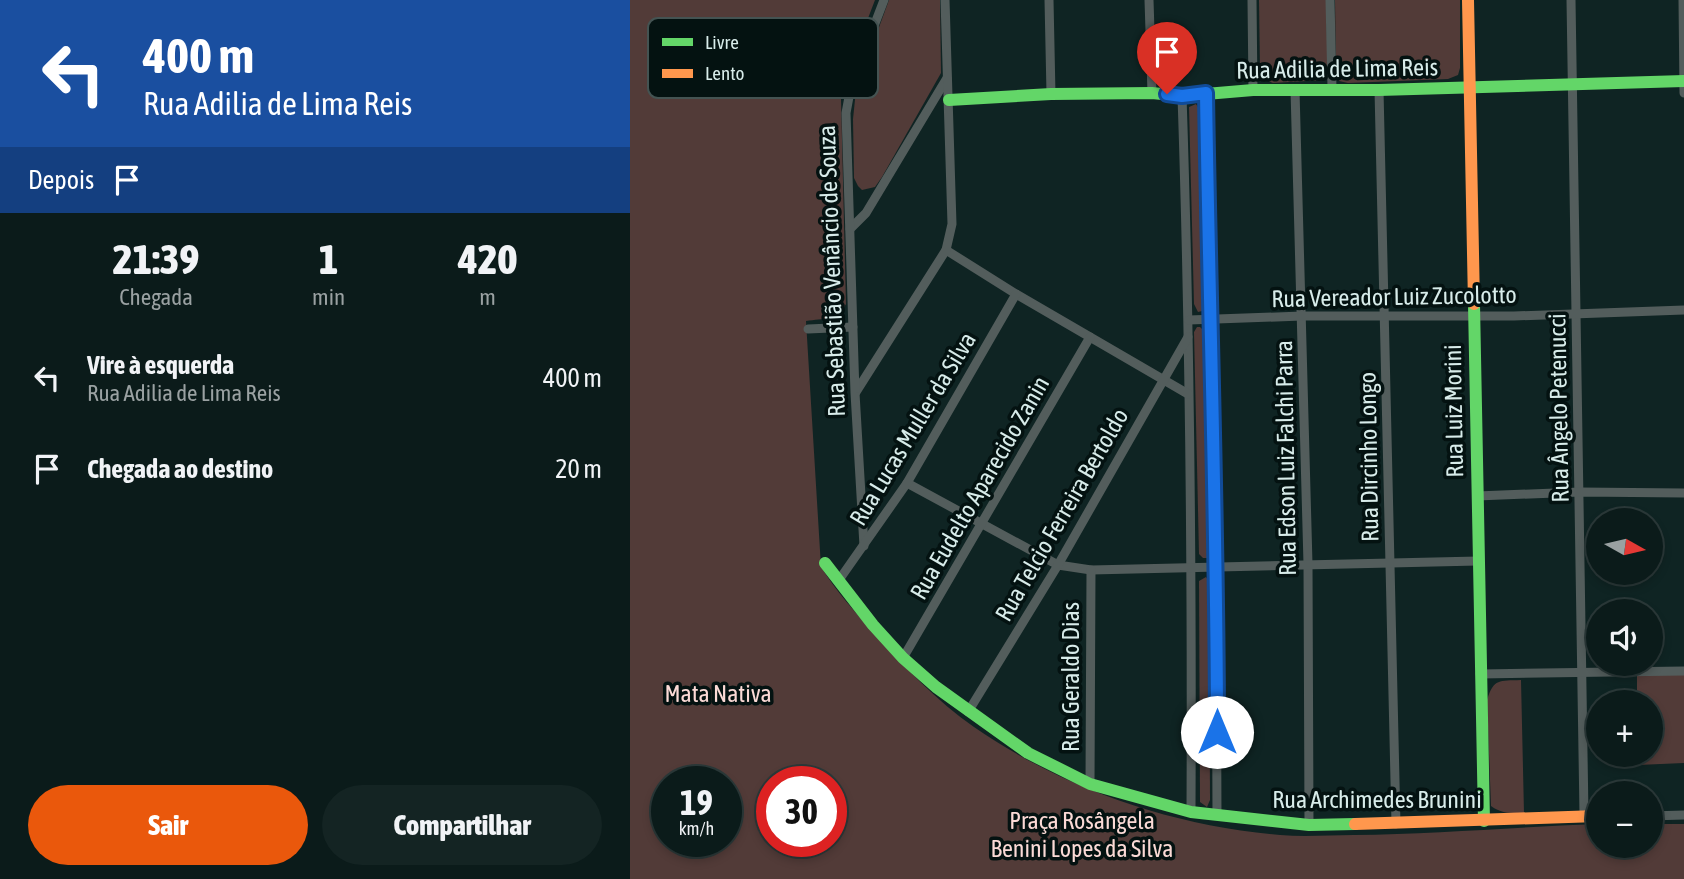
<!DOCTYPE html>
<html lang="pt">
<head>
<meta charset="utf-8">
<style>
  :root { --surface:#0b1b1a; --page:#142423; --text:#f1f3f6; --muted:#9aa1a2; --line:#2b3939; --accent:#ea580c }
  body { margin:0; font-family:"Asap Condensed",sans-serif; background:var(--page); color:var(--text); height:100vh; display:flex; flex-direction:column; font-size:26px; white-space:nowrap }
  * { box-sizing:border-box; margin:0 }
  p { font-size:23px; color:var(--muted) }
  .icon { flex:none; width:38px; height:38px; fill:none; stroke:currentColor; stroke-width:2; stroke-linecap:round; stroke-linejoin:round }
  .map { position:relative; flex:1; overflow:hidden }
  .panel { display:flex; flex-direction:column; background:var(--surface); width:630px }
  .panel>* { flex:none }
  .banner { background:#1a4fa0; color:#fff; overflow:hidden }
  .needle { width:46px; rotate:98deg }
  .buttons { position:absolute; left:956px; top:508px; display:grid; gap:14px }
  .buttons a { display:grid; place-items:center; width:77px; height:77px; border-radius:50%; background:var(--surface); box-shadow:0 4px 10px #0003,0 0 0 2px var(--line); font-size:35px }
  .speed { position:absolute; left:21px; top:766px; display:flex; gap:14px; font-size:35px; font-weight:700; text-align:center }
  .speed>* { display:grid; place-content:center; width:91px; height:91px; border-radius:50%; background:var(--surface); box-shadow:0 4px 10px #0003,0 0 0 2px var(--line); line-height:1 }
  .speed small { font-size:18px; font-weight:400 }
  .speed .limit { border:10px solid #d22; background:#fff; color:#111 }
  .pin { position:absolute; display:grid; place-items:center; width:60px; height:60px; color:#fff; margin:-72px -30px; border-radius:50% 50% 50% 0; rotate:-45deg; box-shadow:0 0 7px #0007 }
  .pin .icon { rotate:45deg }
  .me { position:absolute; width:77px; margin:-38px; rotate:0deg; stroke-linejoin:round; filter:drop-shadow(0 0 5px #0008) }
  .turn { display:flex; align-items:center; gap:24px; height:147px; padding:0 28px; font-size:32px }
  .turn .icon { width:91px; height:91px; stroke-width:2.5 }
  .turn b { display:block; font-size:49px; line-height:60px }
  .then { display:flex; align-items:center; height:66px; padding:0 28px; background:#0003; gap:14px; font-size:26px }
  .eta { display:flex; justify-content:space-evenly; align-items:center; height:119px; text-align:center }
  .eta b { font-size:42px; font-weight:800; line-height:49px }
  .button { display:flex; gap:14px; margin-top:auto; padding:14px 28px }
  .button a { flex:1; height:80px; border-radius:42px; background:var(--accent); color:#fff; font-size:28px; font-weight:800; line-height:80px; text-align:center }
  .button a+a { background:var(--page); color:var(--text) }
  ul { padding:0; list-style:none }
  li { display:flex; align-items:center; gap:21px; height:91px; padding:0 28px }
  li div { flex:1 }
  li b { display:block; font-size:26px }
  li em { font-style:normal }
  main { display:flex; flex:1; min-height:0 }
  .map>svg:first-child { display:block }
  .green { fill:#523b38; fill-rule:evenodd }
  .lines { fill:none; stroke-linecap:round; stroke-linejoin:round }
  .street { stroke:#535d5c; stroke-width:9 }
  .fast { stroke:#63d668; stroke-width:12 }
  .slow { stroke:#ff974d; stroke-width:12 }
  .route-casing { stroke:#114b97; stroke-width:18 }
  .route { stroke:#1a73e8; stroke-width:12 }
  .labels { text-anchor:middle; stroke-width:7; stroke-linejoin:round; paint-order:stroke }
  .street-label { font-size:24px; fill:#d8ecea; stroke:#041211 }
  .park-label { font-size:24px; fill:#fbdad6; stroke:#041211 }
  .key { fill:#041211; stroke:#445352; stroke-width:2 }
  .key-label { font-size:19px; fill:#d8ecea }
</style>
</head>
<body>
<main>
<section class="panel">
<div class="banner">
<div class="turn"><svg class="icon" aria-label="left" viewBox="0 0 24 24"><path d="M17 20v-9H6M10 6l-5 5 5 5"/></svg><div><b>400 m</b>Rua Adilia de Lima Reis</div></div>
<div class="then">Depois<svg class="icon" aria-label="arrive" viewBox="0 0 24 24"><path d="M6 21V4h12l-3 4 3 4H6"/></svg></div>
</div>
<div class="eta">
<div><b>21:39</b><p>Chegada</p></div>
<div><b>1</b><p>min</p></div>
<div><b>420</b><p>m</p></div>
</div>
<ul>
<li><svg class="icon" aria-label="left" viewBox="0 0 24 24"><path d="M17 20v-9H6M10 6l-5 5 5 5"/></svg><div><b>Vire à esquerda</b><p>Rua Adilia de Lima Reis</p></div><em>400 m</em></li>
<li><svg class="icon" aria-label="arrive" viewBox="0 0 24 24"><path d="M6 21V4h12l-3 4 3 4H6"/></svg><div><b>Chegada ao destino</b></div><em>20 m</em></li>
</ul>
<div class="button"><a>Sair</a><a>Compartilhar</a></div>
</section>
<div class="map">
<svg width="1054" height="879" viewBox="0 0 1054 879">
  <rect width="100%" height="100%" fill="#0f2423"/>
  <!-- green -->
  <g class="green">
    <path d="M0 0H245L214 81 211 99 216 304C206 322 194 318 176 321L191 567C206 591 225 612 244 633 274 667 307 701 344 727 434 789 542 826 650 835 675 837 700 835 724 835 806 834 887 827 968 824V845H1020V824H1054V879H0ZM37 782H96V842H37ZM142 782H201V842H142Z"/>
    <polygon points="259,0 310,0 311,73 252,177 245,187 232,190 228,186 224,178 223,119 226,90"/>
    <polygon points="629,0 696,0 698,73 694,80 643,83 634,79 630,70"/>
    <polygon points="705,0 830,0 830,68 828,75 818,79 718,83 709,81 706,73"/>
    <polygon points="566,104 569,109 575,305 572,311 568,312 564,304 559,107"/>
    <polygon points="567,327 570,327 575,332 579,553 577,558 573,558 569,554 564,332"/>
    <polygon points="576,577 579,582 580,800 577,807 570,802 569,581"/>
    <polygon points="1007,675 1054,675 1054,763 1008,765 1008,754 1020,754 1020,702 1007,702"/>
    <path d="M891 680 894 813C881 813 872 814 861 806L857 700C864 678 869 681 891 680Z"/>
  </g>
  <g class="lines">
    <!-- street -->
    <g class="street">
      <polyline points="419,0 421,94"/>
      <polyline points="519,0 522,93"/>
      <polyline points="622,0 623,90"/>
      <polyline points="700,0 702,88"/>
      <polyline points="941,0 954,815"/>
      <polyline points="1053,0 1054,93"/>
      <polyline points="665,90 678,564 679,825"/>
      <polyline points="749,90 766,824"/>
      <polyline points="576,93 579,320 586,567 587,815"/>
      <path d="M552 96C560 334 562 573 561 812"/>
      <polyline points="220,229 236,213 317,78"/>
      <polyline points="316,250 386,294 558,394"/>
      <polyline points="559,320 672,316 884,316 1054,310"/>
      <polyline points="178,329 223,327"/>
      <polyline points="226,392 316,250 322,224 315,0"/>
      <polyline points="277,483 428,565 461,570 848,561"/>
      <polyline points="847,496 950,492 1054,493"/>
      <polyline points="234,546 225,393 216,113 221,86 254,0"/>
      <polyline points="209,580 277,483 386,294"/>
      <polyline points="273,658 460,337"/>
      <polyline points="850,674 1054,671"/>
      <polyline points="338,712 428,565 558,337"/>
      <polyline points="460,784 461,570"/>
      <polyline points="1020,816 1054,815"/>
    </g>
    <!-- fast -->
    <g class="fast">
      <polyline points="319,100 421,94 522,93 552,96 623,90 749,90 1054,81"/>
      <polyline points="844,304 854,821"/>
      <polyline points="195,563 243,625 273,658 306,687 398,753 460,784 561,812 679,825 725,824"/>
    </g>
    <!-- slow -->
    <g class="slow">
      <polyline points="838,0 844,304"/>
      <polyline points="725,824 968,816"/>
    </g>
  </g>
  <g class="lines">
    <!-- route casing -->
    <g class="route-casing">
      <path id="route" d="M537 94 552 96 576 93C579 306 587 519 587 732"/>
    </g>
    <!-- route -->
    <use href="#route" class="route"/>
  </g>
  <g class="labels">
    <!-- street labels -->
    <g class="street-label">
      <text transform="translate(707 69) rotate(-1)" y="8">Rua Adilia de Lima Reis</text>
      <text transform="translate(202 271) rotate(-92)" y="8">Rua Sebastião Venâncio de Souza</text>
      <text transform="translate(764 297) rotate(-1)" y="8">Rua Vereador Luiz Zucolotto</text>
      <text transform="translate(929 408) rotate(-91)" y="8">Rua Ângelo Petenucci</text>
      <text transform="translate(824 411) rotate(-91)" y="8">Rua Luiz Morini</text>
      <text transform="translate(283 429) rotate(-59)" y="8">Rua Lucas Muller da Silva</text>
      <text transform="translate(739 457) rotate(-91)" y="8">Rua Dircinho Longo</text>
      <text transform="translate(656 458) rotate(-91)" y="8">Rua Edson Luiz Falchi Parra</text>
      <text transform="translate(350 488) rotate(-60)" y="8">Rua Eudelto Aparecido Zanin</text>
      <text transform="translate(432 515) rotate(-60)" y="8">Rua Telcio Ferreira Bertoldo</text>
      <text transform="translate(441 677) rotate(-90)" y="8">Rua Geraldo Dias</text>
      <text x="747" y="808">Rua Archimedes Brunini</text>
    </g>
    <!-- park labels -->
    <g class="park-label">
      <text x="88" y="702">Mata Nativa</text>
      <text x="452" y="829">Praça Rosângela<tspan x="452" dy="28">Benini Lopes da Silva</tspan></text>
    </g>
  </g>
  <!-- legend -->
  <rect x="18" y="18" width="230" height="80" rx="10" class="key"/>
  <rect x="32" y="38" width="31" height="8" fill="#63d668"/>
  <rect x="32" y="69" width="31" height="9" fill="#ff974d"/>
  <g class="key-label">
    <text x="75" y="49">Livre</text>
    <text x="75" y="80">Lento</text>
  </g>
</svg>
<div class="buttons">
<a><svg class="needle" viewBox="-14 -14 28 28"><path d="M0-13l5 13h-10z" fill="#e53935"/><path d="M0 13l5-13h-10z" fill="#9aa1a2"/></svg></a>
<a><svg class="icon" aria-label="sound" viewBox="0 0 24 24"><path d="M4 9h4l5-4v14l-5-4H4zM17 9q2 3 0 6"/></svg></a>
<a>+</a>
<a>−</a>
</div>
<div class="speed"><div>19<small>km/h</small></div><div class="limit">30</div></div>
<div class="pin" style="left:537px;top:94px;background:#d93025"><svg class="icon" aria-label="arrive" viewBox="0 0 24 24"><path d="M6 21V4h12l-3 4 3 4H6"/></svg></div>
<svg class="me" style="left:587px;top:732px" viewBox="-20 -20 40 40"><circle r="19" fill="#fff"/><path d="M0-13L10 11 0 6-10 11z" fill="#1a73e8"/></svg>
</div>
</main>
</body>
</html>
